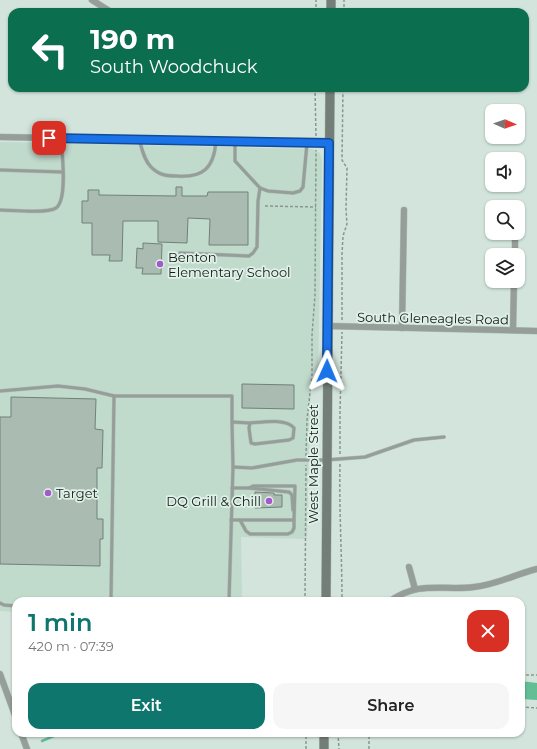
<!DOCTYPE html>
<html lang="en">
<head>
<meta charset="utf-8">
<style>
  :root { --surface:#fff; --page:#f6f6f6; --text:#222; --muted:#767676; --accent:#0f766e }
  body { margin:0; font-family:Montserrat,sans-serif; background:var(--page); color:var(--text); height:100vh; display:flex; flex-direction:column; font-size:15px; white-space:nowrap }
  * { box-sizing:border-box; margin:0 }
  p { font-size:13px; color:var(--muted) }
  .icon { flex:none; width:22px; height:22px; fill:none; stroke:currentColor; stroke-width:2; stroke-linecap:round; stroke-linejoin:round }
  .map { position:relative; flex:1; overflow:hidden }
  .drawer { position:absolute; left:12px; top:597px; width:513px; height:140px; display:flex; flex-direction:column; background:var(--surface); border-radius:12px; box-shadow:0 1px 3px #0004 }
  .drawer>* { flex:none }
  .top-card { position:absolute; left:8px; top:8px; width:521px; height:84px; border-radius:12px; box-shadow:0 1px 3px #0004; background:#0b6e4f; color:#fff; overflow:hidden }
  .needle { width:26px; rotate:92deg }
  .tools { position:absolute; left:485px; top:104px; display:grid; gap:8px }
  .tools a { display:grid; place-items:center; width:40px; height:40px; border-radius:8px; background:var(--surface); box-shadow:0 1px 3px #0004; font-size:20px }
  .pin { position:absolute; display:grid; place-items:center; width:34px; height:34px; color:#fff; margin:-17px; border-radius:8px; box-shadow:0 2px 6px #0006 }
  .me { position:absolute; width:44px; margin:-22px; rotate:1deg; stroke-linejoin:round; filter:drop-shadow(0 0 3px #0008) }
  .turn { display:flex; align-items:center; gap:14px; height:84px; padding:0 16px; font-size:18px }
  .turn .icon { width:52px; height:52px; stroke-width:2.5 }
  .turn b { display:block; font-size:28px; line-height:34px }
  .round { display:grid; place-items:center; flex:none; width:42px; height:42px; border-radius:12px; background:var(--page) }
  .headline { display:flex; align-items:center; justify-content:space-between; height:68px; padding:0 16px }
  h1 { font-size:24px; font-weight:600; line-height:30px; color:var(--accent) }
  .primary-button { display:flex; gap:8px; margin-top:auto; padding:8px 16px }
  .primary-button a { flex:1; height:46px; border-radius:12px; background:var(--accent); color:#fff; font-size:16px; font-weight:600; line-height:46px; text-align:center }
  .primary-button a+a { background:var(--page); color:var(--text) }
  .map>svg:first-child { display:block }
  .built { fill:#c0dacc }
  .water { fill:#61be95 }
  .lines { fill:none; stroke-linecap:round; stroke-linejoin:round }
  .stream { stroke:#61be95; stroke-width:2.5 }
  .building { fill:#aabbb2; stroke:#718178 }
  .lane-casing { stroke:#b0c0b8; stroke-width:4 }
  .street-casing { stroke:#b0c0b8; stroke-width:7 }
  .secondary-casing { stroke:#b0c0b8; stroke-width:10 }
  .path { stroke:#899690; stroke-width:1.5; stroke-dasharray:3 2; stroke-linecap:butt }
  .lane { stroke:#969e9a; stroke-width:3 }
  .street { stroke:#969e9a; stroke-width:6 }
  .secondary { stroke:#737e78; stroke-width:9 }
  .route-casing { stroke:#114b97; stroke-width:10 }
  .route { stroke:#1a73e8; stroke-width:7 }
  .poi-dot { fill:#a458ca; stroke:#dff1e8; stroke-width:1.5 }
  .labels { text-anchor:middle; stroke-width:3.5; stroke-linejoin:round; paint-order:stroke }
  .poi-label { font-size:13px; fill:#151b18; stroke:#dff1e8; text-anchor:start }
  .street-label { font-size:13px; fill:#151b18; stroke:#dff1e8 }
</style>
</head>
<body>
<div class="map">
<svg width="537" height="749" viewBox="0 0 537 749">
  <rect width="100%" height="100%" fill="#d2e4db"/>
  <!-- built -->
  <polygon class="built" points="0,142 312,149 320,153 322,160 318,372 311,373 307,539 241,537 242,601 16,601 16,612 0,611"/>
  <!-- water -->
  <polygon class="water" points="521,681 537,683 537,700 521,699"/>
  <g class="lines">
    <!-- stream -->
    <polyline class="stream" points="42,741 61,733"/>
  </g>
  <!-- building -->
  <g class="building">
    <polygon points="176,187 182,187 182,196 207,196 208,192 248,192 248,245 209,245 210,219 188,218 187,243 158,242 158,221 123,221 122,261 109,261 110,255 92,255 92,223 82,223 82,201 88,201 88,190 99,190 99,195 176,196"/>
    <polygon points="143,243 162,244 161,274 142,274 143,268 136,268 137,248 143,249"/>
    <polygon points="242,384 294,385 294,409 242,408"/>
    <polygon points="11,397 96,399 95,429 103,430 102,468 97,468 97,519 103,519 103,539 100,539 100,566 0,564 0,417 11,417"/>
    <polygon points="255,492 274,493 274,495 282,495 282,507 255,508"/>
  </g>
  <g class="lines">
    <!-- lane casing -->
    <g class="lane-casing">
      <g id="lane">
        <path d="M139 139C142 149 144 160 151 167 159 175 166 176 177 176 203 178 214 168 216 141"/>
        <polyline points="235,141 235,161 260,188 268,191 293,193 300,191 303,187 307,143"/>
        <polyline points="0,170 63,172"/>
        <path d="M0 210C12 210 47 214 56 208 68 200 62 152 61 138"/>
        <polyline points="180,253 249,256 253,253 257,247 258,201 260,188"/>
        <polyline points="0,391 58,386 85,389 114,396 111,601"/>
        <polyline points="114,396 232,396 232,422"/>
        <polyline points="233,467 252,468 297,460 326,460 365,457 414,440 444,437"/>
        <polyline points="249,488 289,492 292,495 293,510"/>
        <polyline points="231,520 294,520 295,486 253,486 249,488 232,488"/>
        <polyline points="240,520 246,531 250,534 288,534 292,532 294,528 294,520"/>
        <path d="M229 601 233 467 232 422 250 423 249 428 251 443 255 444 289 440 293 438 294 428C286 418 262 422 250 423"/>
        <polyline points="0,603 4,605 16,606"/>
      </g>
    </g>
    <!-- street casing -->
    <g class="street-casing">
      <g id="street">
        <polyline points="92,0 111,12"/>
        <polyline points="0,137 329,143"/>
        <polyline points="515,255 515,233"/>
        <polyline points="328,326 537,331"/>
        <polyline points="402,328 404,210"/>
        <polyline points="513,330 514,281"/>
        <polyline points="409,567 415,589"/>
        <path d="M390 601C420 580 442 591 474 587 496 585 516 574 537 569"/>
        <polyline points="0,674 16,718"/>
        <polyline points="21,733 27,749"/>
      </g>
    </g>
    <!-- secondary casing -->
    <g class="secondary-casing">
      <g id="secondary">
        <polyline points="331,12 331,0"/>
        <polyline points="326,601 330,88"/>
        <polyline points="324,749 324,733"/>
      </g>
    </g>
    <!-- path -->
    <g class="path">
      <polyline points="316,12 316,0"/>
      <polyline points="344,12 344,0"/>
      <polyline points="315,88 316,136"/>
      <polyline points="265,206 316,207"/>
      <polyline points="342,320 342,254 343,236 347,224 346,209 347,168 342,160 343,88"/>
      <polyline points="340,454 340,412 342,332"/>
      <polyline points="306,456 307,420 312,375 312,335 315,295 316,150"/>
      <path d="M340 464C339 510 342 555 342 601"/>
      <polyline points="305,601 306,465"/>
      <polyline points="521,675 537,675"/>
      <polyline points="521,707 537,708"/>
      <polyline points="338,733 339,749"/>
      <polyline points="306,749 306,733"/>
      <polyline points="369,749 369,733"/>
    </g>
    <!-- lane -->
    <use href="#lane" class="lane"/>
    <!-- street -->
    <use href="#street" class="street"/>
    <!-- secondary -->
    <use href="#secondary" class="secondary"/>
  </g>
  <g class="lines">
    <!-- route casing -->
    <g class="route-casing">
      <polyline id="route" points="49,138 329,143 327,371"/>
    </g>
    <!-- route -->
    <use href="#route" class="route"/>
  </g>
  <!-- markers -->
  <g class="poi-dot">
    <circle cx="160" cy="264" r="4"/>
    <circle cx="48" cy="493" r="4"/>
    <circle cx="269" cy="501" r="4"/>
  </g>
  <g class="labels">
    <!-- poi labels -->
    <g class="poi-label">
      <text x="168" y="262">Benton<tspan x="168" dy="15">Elementary School</tspan></text>
      <text x="56" y="498">Target</text>
      <text x="261" y="506" text-anchor="end">DQ Grill &amp; Chill</text>
    </g>
    <!-- street labels -->
    <g class="street-label">
      <text transform="translate(433 318) rotate(1)" y="5">South Gleneagles Road</text>
      <text transform="translate(313 464) rotate(-90)" y="5">West Maple Street</text>
    </g>
  </g>
</svg>
<div class="tools">
<a><svg class="needle" viewBox="-14 -14 28 28"><path d="M0-13l5 13h-10z" fill="#e53935"/><path d="M0 13l5-13h-10z" fill="#767676"/></svg></a>
<a><svg class="icon" aria-label="sound" viewBox="0 0 24 24"><path d="M4 9h4l5-4v14l-5-4H4zM17 9q2 3 0 6"/></svg></a>
<a><svg class="icon" aria-label="search" viewBox="0 0 24 24"><circle cx="10" cy="10" r="6"/><path d="M15 15l6 6"/></svg></a>
<a><svg class="icon" aria-label="layers" viewBox="0 0 24 24"><path d="M12 4l9 5-9 5-9-5zM3 14l9 5 9-5"/></svg></a>
</div>
<div class="pin" style="left:49px;top:138px;background:#d93025"><svg class="icon" aria-label="arrive" viewBox="0 0 24 24"><path d="M6 21V4h12l-3 4 3 4H6"/></svg></div>
<svg class="me" style="left:327px;top:371px" viewBox="-20 -20 40 40"><path d="M0-17L14 15 0 8-14 15z" fill="#1a73e8" stroke="#fff" stroke-width="4"/></svg>
<div class="top-card">
<div class="turn"><svg class="icon" aria-label="left" viewBox="0 0 24 24"><path d="M17 20v-9H6M10 6l-5 5 5 5"/></svg><div><b>190 m</b>South Woodchuck</div></div>
</div>
<section class="drawer">
<div class="headline"><div><h1>1 min</h1><p>420 m · 07:39</p></div><a class="round" style="background:#d93025;color:#fff"><svg class="icon" aria-label="close" viewBox="0 0 24 24"><path d="M6 6l12 12M18 6L6 18"/></svg></a></div>
<div class="primary-button"><a>Exit</a><a>Share</a></div>
</section>
</div>
</body>
</html>
